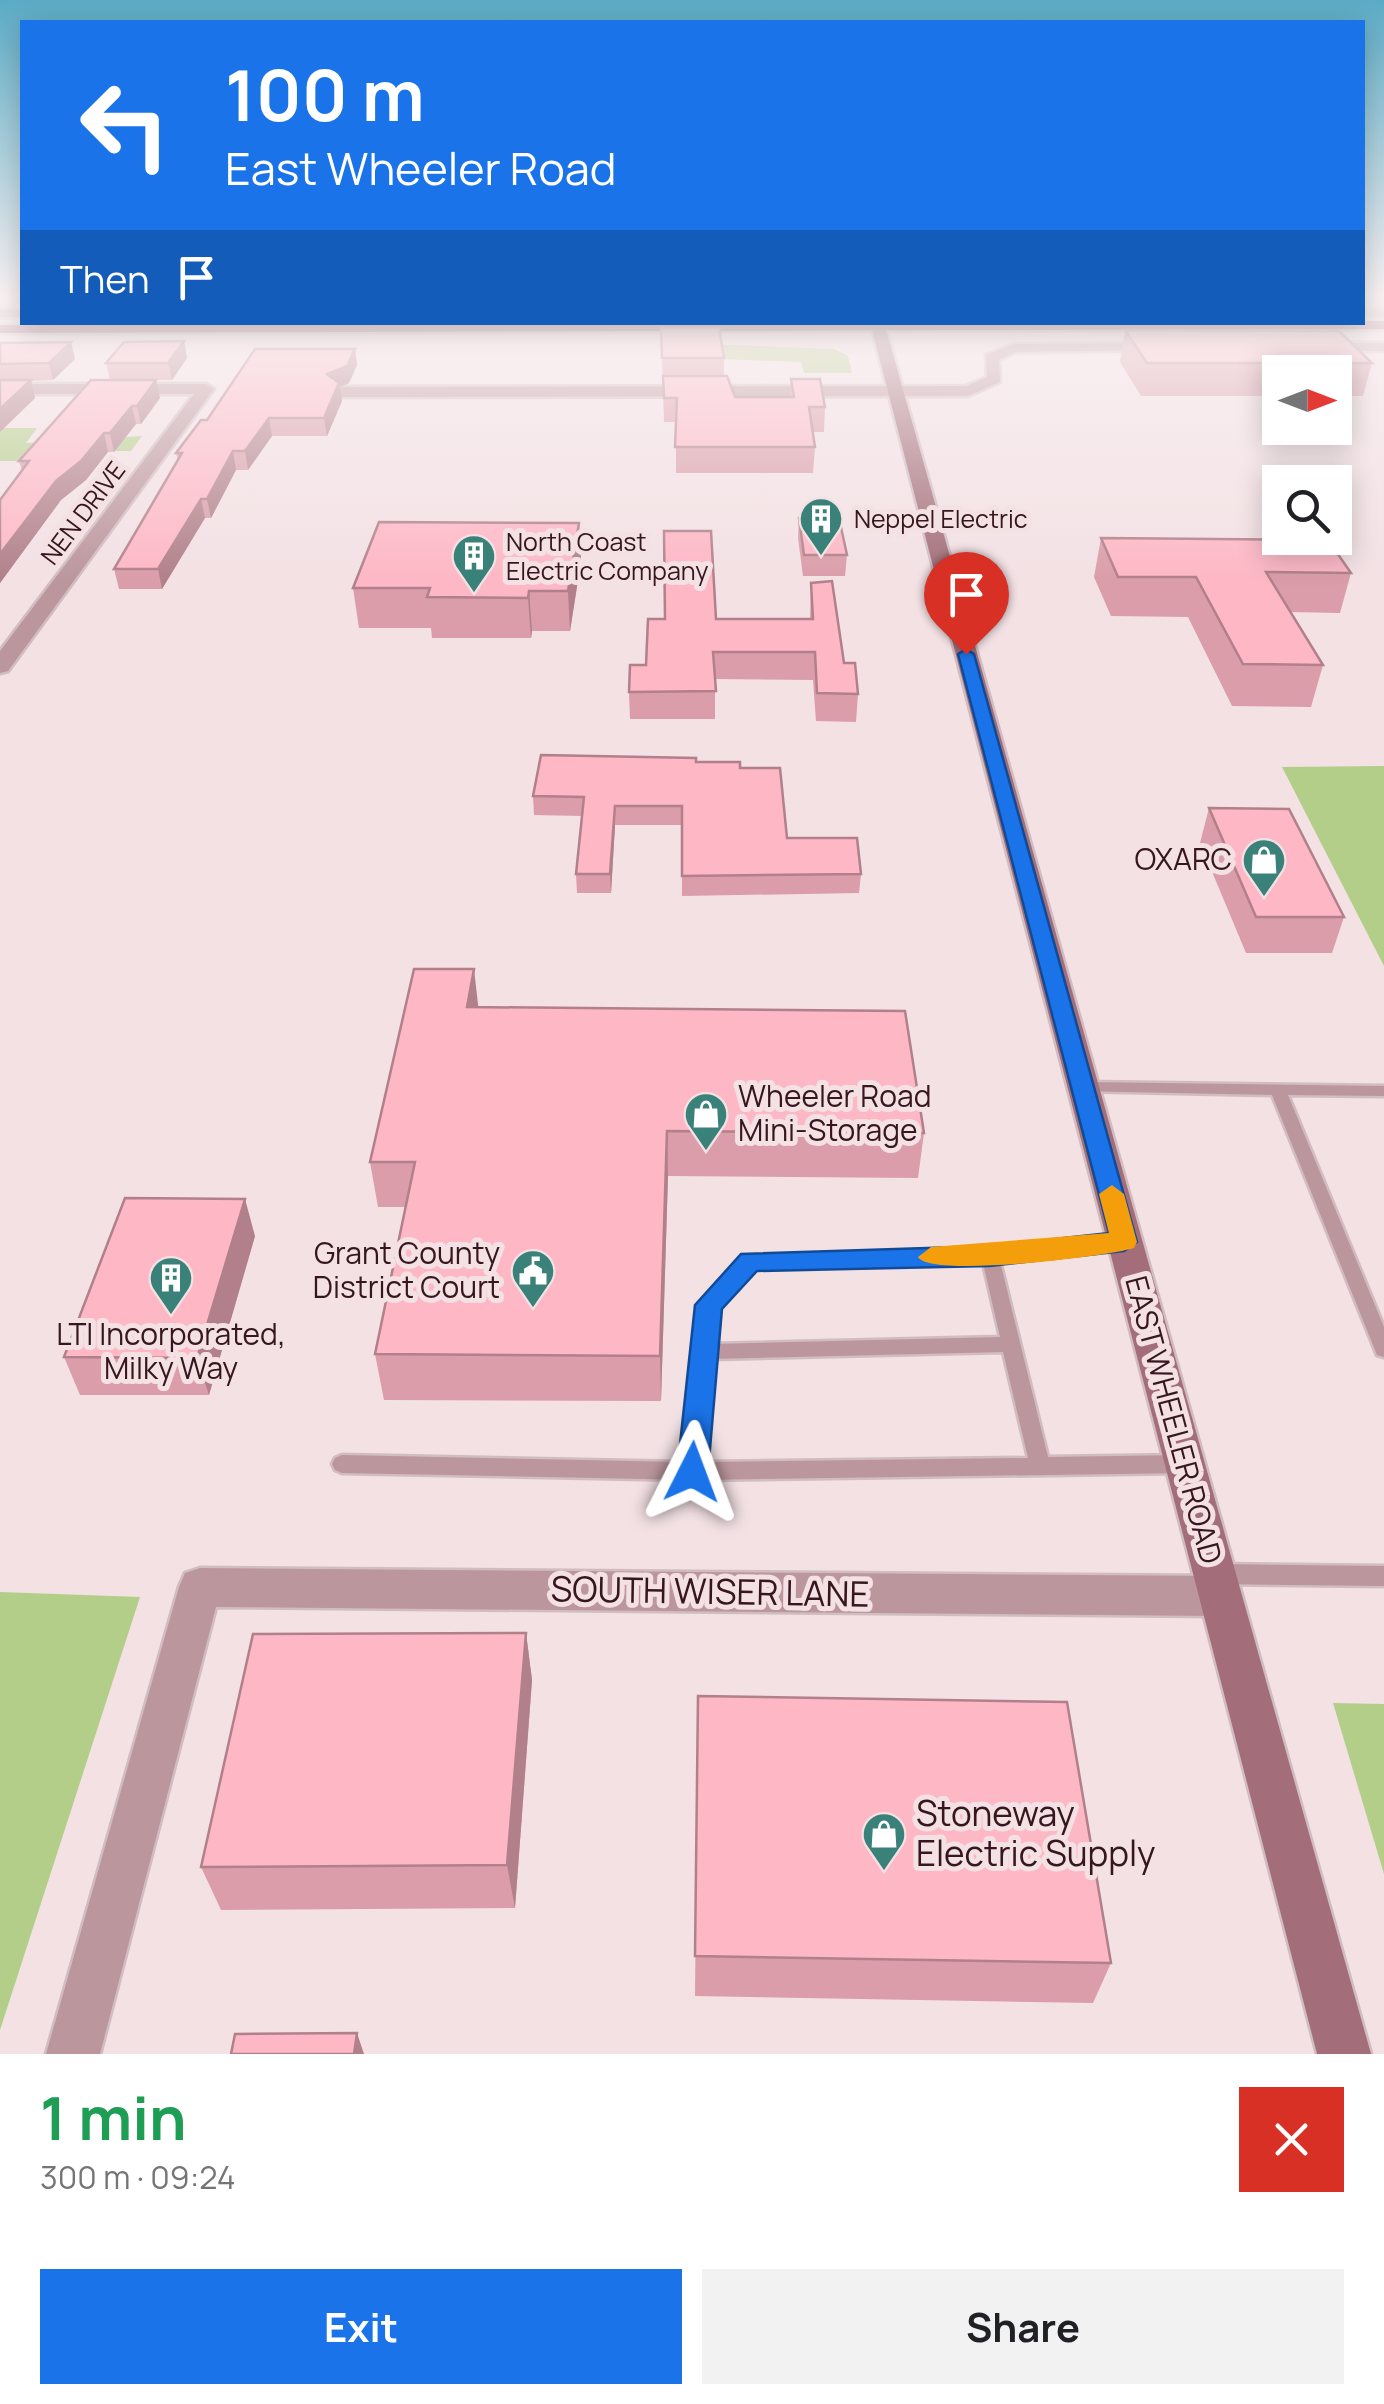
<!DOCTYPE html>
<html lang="en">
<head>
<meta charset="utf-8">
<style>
  :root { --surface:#fff; --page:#f2f2f2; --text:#202124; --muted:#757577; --accent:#1a73e8 }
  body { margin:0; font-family:Manrope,sans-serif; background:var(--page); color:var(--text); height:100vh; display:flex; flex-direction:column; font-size:38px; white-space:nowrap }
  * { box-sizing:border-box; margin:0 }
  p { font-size:32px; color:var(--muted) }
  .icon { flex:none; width:55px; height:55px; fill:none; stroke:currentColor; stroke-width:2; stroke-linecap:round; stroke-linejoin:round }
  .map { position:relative; height:2054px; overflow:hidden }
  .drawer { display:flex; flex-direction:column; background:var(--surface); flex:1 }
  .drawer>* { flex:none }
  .top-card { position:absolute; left:20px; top:20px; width:1345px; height:305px; border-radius:0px; box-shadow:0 5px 25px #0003; background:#1a73e8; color:#fff; overflow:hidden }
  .needle { width:65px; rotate:90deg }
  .controls { position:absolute; left:1262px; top:355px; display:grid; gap:20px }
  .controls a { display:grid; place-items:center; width:90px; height:90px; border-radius:0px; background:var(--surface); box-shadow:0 5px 25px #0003; font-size:50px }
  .pin { position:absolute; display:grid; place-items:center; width:85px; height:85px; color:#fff; margin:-102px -42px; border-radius:50% 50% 50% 0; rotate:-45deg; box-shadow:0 0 10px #0007 }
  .pin .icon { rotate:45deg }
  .me { position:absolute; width:110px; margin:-55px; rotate:3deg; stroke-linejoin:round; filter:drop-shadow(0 0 8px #0008) }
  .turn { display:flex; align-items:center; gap:35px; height:210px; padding:0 40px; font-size:45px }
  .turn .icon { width:130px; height:130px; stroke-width:2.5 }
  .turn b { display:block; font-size:70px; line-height:85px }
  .then { display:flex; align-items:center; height:95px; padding:0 40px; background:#0003; gap:20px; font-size:38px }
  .round { display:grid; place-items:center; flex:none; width:105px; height:105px; border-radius:0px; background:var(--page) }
  .headline { display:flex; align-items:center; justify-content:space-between; height:170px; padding:0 40px }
  h1 { font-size:60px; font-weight:700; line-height:75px; color:#1e9e55 }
  .primary-button { display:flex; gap:20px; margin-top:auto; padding:20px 40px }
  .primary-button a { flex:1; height:115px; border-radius:0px; background:var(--accent); color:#fff; font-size:40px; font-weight:700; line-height:115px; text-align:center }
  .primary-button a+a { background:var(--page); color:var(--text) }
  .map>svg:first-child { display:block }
  .green { fill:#b3ce89 }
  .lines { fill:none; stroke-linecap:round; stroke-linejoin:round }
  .lane-casing { stroke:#d1bdc1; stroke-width:5 }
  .street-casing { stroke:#d1bdc1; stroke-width:5 }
  .secondary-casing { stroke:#d1bdc1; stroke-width:5 }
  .highway-casing { stroke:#d1bdc1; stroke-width:5 }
  .lane { fill:#bb969d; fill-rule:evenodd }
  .street { fill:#bb969d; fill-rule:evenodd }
  .secondary { fill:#a36e79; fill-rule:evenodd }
  .highway { fill:#80384b; fill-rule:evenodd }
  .wall { fill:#da9da9 }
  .shaded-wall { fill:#b1808a }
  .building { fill:#fdb7c5; stroke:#b1808a; stroke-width:2.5 }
  .route { fill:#1a73e8; stroke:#114b97; stroke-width:2.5 }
  .slow { fill:#f59e0b }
  .labels { text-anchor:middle; stroke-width:10; stroke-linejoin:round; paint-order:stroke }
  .far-street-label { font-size:25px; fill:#37171f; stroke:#f3e1e4 }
  .far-poi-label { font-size:25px; fill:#37171f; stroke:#f3e1e4; text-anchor:start }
  .poi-label { font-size:30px; fill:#37171f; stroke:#f3e1e4; text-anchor:end }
  .street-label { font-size:30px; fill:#37171f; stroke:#f3e1e4 }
  .near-street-label { font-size:35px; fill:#37171f; stroke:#f3e1e4 }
  .near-poi-label { font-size:35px; fill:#37171f; stroke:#f3e1e4; text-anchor:start }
</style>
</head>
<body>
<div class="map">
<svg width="1384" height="2054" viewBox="0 0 1384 2054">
  <rect width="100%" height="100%" fill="#f3e1e4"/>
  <!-- green -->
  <g class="green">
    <polygon points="706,344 834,349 848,356 852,373 804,373 801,362 720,359"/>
    <polygon points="0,428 37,428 26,443 142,436 131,451 114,451 118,447 52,461 0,461"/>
    <polygon points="1384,766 1384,966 1282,767"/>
    <polygon points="0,1592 140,1597 0,2030"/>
    <polygon points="1333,1703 1384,1704 1384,1874"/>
  </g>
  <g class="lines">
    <!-- lane casing -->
    <g class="lane-casing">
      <g id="lane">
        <polygon points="1083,1082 1384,1086 1384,1096 1288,1095 1384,1327 1384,1357 1377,1355 1375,1350 1272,1095 1077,1091 1075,1087"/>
        <path d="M1124 1234 1130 1236 1133 1241 1130 1246 1124 1248 1000 1261 1048 1457 1184 1455 1191 1458 1194 1464 1191 1470 1184 1473 693 1480 342 1473 335 1470 332 1464 335 1458 342 1455 684 1462 699 1305 744 1256 990 1249ZM983 1263 1000 1337 714 1344 717 1307 754 1268ZM1003 1352 1028 1458 704 1462 712 1359Z"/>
        <polygon points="1218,1564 1384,1566 1384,1586 1218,1584 1211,1581 1207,1574 1211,1567"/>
      </g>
    </g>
    <!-- street casing -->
    <g class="street-casing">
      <g id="street">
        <rect x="1362" y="309" width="22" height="8"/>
        <polygon points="1162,343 1167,344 1167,350 1016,352 999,360 1000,382 968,396 341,397 333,392 341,387 966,386 987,377 986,355 1014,344"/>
        <polygon points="1384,343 1384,351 1318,351 1311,347 1318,343"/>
        <polygon points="0,384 206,384 214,389 8,671 0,673 0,651 194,394 0,394"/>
        <polygon points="200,1568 1220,1576 1235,1582 1241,1596 1235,1610 1220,1616 216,1607 100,2054 46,2054 179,1587 185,1573"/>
      </g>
    </g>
    <!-- secondary casing -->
    <g class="secondary-casing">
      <g id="secondary">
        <rect x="0" y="309" width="22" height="8"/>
        <polygon points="870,322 884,322 1371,2054 1317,2054"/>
      </g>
    </g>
    <!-- highway casing -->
    <g class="highway-casing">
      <polygon id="highway" points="1362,321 1384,321 1384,329 0,333 0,325"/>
    </g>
    <!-- lane -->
    <use href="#lane" class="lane"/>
    <!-- street -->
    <use href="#street" class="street"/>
    <!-- secondary -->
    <use href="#secondary" class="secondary"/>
    <!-- highway -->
    <use href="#highway" class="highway"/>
  </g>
  <!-- wall -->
  <g class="wall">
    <polygon points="661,328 724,358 724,376 735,397 790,397 791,379 825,407 824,432 812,432 815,447 813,473 676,473 676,422 664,422"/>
    <polygon points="1125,330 1372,363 1363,396 1335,396 1335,372 1280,372 1280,396 1141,396 1120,362"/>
    <polygon points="184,341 187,358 172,380 110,380 106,363"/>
    <polygon points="71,342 75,359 53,380 31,381 35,398 0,432 0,343"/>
    <polygon points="355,349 357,365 349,383 340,387 342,401 327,436 272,436 248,470 236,470 211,518 205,518 162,589 119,589 114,569 178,460 176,453 207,420"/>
    <polygon points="91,380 160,398 141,424 136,424 114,452 108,452 86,480 61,500 0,583 0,500 22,471 19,461"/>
    <polygon points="799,518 847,555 845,576 803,576 798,538"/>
    <polygon points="579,523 581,561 570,631 532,631 531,638 432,638 431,628 359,628 353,588"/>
    <polygon points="1101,538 1351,573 1340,613 1290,612 1323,665 1311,707 1232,706 1188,617 1111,616 1094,577"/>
    <polygon points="811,583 858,694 856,722 816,721 813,680 715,679 715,719 630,719 629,692 646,665 810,619"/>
    <polygon points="696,762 740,768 787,838 861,874 859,893 682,896 682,825 615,825 611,893 577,893 576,874 582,816 534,815 533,796"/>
    <polygon points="1209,808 1344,917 1332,953 1246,953 1200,843"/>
    <polygon points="478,1008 924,1133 918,1178 668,1176 661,1401 384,1400 375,1354 405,1207 378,1207 370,1162"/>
    <polygon points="255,1236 209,1395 80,1395 64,1357"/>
    <polygon points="526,1633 532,1680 515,1908 221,1910 201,1867"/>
    <polygon points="698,1696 1111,1963 1093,2003 695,1996"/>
  </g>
  <!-- shaded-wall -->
  <g class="shaded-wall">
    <polygon points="184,341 187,358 172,380 168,363"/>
    <polygon points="71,342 75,359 53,380 49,363"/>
    <polygon points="355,349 357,365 349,383 340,387 342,401 327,436 324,418 327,374"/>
    <polygon points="31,380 35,398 0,432 0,409"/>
    <polygon points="156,380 160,398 141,424 137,406"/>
    <polygon points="132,406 136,424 114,452 110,433"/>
    <polygon points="269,418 272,436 248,470 245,451"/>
    <polygon points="104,433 108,452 86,480 61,500 0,583 0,554 56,481"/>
    <polygon points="233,451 236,470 211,518 207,499"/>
    <polygon points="201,499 205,518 162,589 158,569"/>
    <polygon points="579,523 581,561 570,631 568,591"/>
    <polygon points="529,591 532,631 531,638 528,598"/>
    <polygon points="615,806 615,825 611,893 610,874"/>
    <polygon points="474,969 479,1013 467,1007"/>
    <polygon points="667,1131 668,1176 661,1401 660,1356"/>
    <polygon points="245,1199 255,1236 209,1395 197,1358"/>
    <polygon points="526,1633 532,1680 515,1908 507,1865"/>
    <polygon points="357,2033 364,2054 354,2054"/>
  </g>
  <!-- building -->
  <g class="building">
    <polygon points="661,328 719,328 724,358 662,358"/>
    <polygon points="1125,330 1339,331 1372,363 1147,363"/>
    <polygon points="184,341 168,363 106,363 124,342"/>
    <polygon points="71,342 49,363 0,364 0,343"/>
    <polygon points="255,349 355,349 347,366 327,374 339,383 324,418 269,418 245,451 233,451 207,499 201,499 158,569 114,569 182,453 176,453 201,420 207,420"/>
    <polygon points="663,376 727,376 735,397 794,397 791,379 820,379 825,407 809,407 815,447 675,447 677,398 664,398"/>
    <polygon points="0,380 31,380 0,409"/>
    <polygon points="91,380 156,380 137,406 132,406 110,433 104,433 81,461 56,481 0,554 0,500 29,461 19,461"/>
    <polygon points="799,518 839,518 847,555 804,555"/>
    <polygon points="379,522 579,523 568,591 529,591 528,598 427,597 430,588 353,588"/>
    <polygon points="664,531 711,531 716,619 813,619 811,583 832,581 844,663 855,663 858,694 817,693 815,652 713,652 716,691 629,692 630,665 646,665 648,619 665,619"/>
    <polygon points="1101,538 1328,540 1351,573 1266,572 1323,665 1243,664 1196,577 1118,577"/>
    <polygon points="541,755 696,758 696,762 740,762 740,768 780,768 787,838 857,838 861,874 682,876 682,806 615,806 610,874 576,874 584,797 533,796"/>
    <polygon points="1209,808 1289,809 1344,917 1256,917"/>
    <polygon points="414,969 474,969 467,1007 905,1011 924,1133 667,1131 660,1356 375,1354 415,1162 370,1162"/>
    <polygon points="125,1198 245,1199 197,1358 64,1357"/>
    <polygon points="526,1633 507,1865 201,1867 253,1634"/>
    <polygon points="698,1696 1067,1702 1111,1963 695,1956"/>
    <polygon points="357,2033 354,2054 231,2054 235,2034"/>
  </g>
  <!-- sky -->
  <linearGradient id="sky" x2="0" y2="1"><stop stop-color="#5babc6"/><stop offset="0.51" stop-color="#faf2f3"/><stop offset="1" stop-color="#faf2f3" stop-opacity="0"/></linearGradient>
  <rect width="1384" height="581" fill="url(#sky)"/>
  <!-- route -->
  <polygon class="route" points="966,649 974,654 1137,1242 1124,1251 990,1266 757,1271 722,1309 708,1472 703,1481 692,1485 682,1481 677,1472 695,1305 741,1254 990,1246 1109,1233 958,654"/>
  <!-- slow -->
  <path class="slow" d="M1112 1185 1124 1194 1137 1242 1134 1248C1105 1257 930 1278 918 1257L931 1247 1109 1233 1099 1194Z"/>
  <!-- icons -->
  <defs>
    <g id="building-pin" transform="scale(2.25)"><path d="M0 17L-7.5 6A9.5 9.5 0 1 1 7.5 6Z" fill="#3a8179" stroke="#f3e1e4"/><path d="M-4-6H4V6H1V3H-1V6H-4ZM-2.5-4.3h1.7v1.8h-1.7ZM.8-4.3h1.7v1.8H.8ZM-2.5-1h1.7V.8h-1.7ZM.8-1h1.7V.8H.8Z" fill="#fff"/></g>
    <g id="shop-pin" transform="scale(2.25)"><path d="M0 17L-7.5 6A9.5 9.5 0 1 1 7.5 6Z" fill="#3a8179" stroke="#f3e1e4"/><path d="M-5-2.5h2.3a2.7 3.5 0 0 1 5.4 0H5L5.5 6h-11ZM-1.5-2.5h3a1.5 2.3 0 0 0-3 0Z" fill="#fff"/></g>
    <g id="civic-pin" transform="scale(2.25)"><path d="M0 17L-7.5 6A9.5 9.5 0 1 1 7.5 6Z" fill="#3a8179" stroke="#f3e1e4"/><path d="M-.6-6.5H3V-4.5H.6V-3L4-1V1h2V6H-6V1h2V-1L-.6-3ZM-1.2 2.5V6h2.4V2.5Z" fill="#fff"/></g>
  </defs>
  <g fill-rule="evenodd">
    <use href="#building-pin" x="821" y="519"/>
    <use href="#building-pin" x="474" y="556"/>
    <use href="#shop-pin" x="1264" y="860"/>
    <use href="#shop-pin" x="706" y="1114"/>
    <use href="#civic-pin" x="533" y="1271"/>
    <use href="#building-pin" x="171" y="1278"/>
    <use href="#shop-pin" x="884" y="1834"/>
  </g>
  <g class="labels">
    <!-- far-street labels -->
    <g class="far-street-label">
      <text transform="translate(83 513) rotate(-53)" y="9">NEN DRIVE</text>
    </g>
    <!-- far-poi labels -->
    <g class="far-poi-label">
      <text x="854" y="528">Neppel Electric</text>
      <text x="506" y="551">North Coast<tspan x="506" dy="29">Electric Company</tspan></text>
    </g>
    <!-- poi labels -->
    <g class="poi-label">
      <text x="1232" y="870">OXARC</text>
      <text x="738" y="1107" text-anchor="start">Wheeler Road<tspan x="738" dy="34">Mini-Storage</tspan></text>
      <text x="500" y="1264">Grant County<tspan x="500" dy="34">District Court</tspan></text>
      <text x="171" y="1345" text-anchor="middle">LTI Incorporated,<tspan x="171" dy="34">Milky Way</tspan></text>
    </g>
    <!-- street labels -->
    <g class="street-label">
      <text transform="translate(1173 1420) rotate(75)" y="10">EAST WHEELER ROAD</text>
    </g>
    <!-- near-street labels -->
    <g class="near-street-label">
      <text transform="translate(710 1592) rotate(1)" y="12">SOUTH WISER LANE</text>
    </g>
    <!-- near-poi labels -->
    <g class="near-poi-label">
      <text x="916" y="1826">Stoneway<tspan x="916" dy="40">Electric Supply</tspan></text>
    </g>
  </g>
</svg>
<div class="controls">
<a><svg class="needle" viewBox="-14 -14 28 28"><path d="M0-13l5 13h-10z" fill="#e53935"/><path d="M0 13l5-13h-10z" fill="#757577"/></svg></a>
<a><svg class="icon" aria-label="search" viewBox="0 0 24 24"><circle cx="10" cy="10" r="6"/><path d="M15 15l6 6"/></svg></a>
</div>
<div class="pin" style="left:966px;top:654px;background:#d93025"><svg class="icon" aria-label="arrive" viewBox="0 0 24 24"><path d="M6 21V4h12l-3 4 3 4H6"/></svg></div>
<svg class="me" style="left:692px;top:1472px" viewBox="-20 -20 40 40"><path d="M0-17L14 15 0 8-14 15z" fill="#1a73e8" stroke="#fff" stroke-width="4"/></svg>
<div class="top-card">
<div class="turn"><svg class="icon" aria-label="left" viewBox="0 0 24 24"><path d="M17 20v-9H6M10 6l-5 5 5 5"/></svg><div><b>100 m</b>East Wheeler Road</div></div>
<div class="then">Then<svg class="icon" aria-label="arrive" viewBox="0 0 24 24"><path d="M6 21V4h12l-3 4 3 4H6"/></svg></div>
</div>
</div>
<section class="drawer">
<div class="headline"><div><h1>1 min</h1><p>300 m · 09:24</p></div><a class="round" style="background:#d93025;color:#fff"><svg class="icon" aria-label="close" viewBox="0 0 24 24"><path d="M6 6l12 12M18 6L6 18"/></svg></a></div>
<div class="primary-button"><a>Exit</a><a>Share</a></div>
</section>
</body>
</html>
